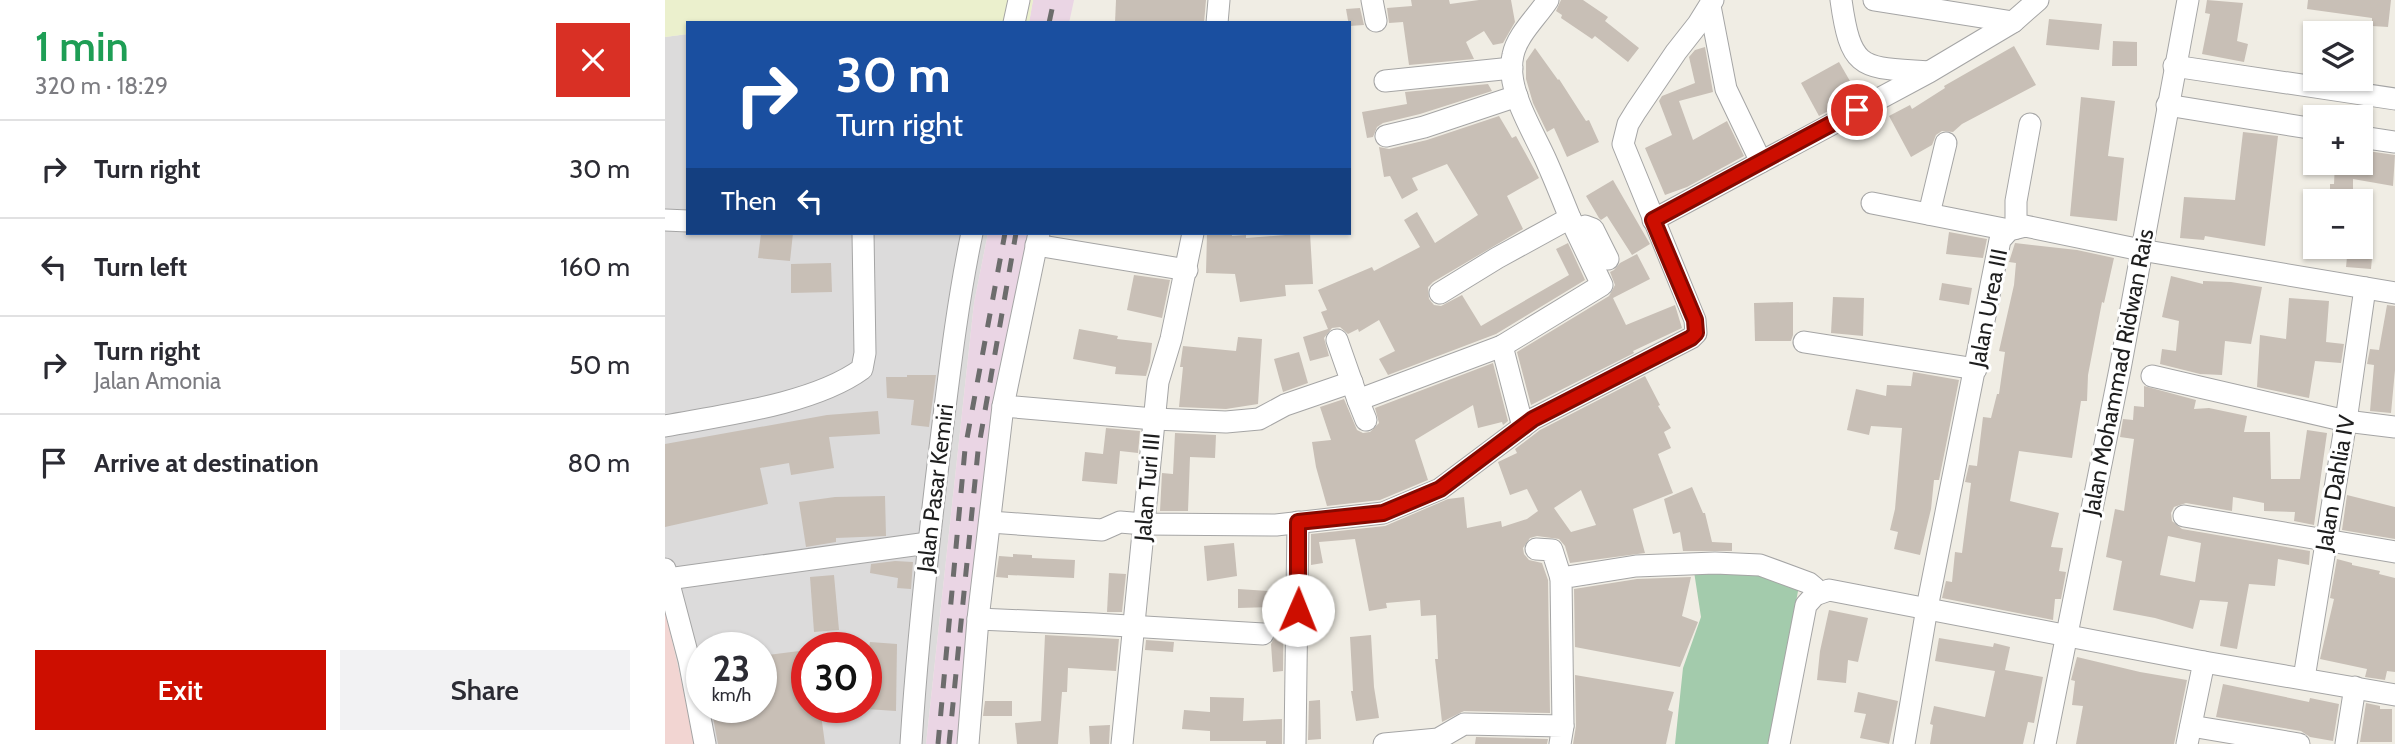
<!DOCTYPE html>
<html lang="en">
<head>
<meta charset="utf-8">
<style>
  :root { --surface:#fff; --page:#f2f2f3; --text:#2b2b33; --muted:#7c7c81; --line:#e1e1e2; --accent:#cd0e00 }
  body { margin:0; font-family:Cabin,sans-serif; background:var(--page); color:var(--text); height:100vh; display:flex; flex-direction:column; font-size:26px; white-space:nowrap }
  * { box-sizing:border-box; margin:0 }
  p { font-size:23px; color:var(--muted) }
  .icon { flex:none; width:38px; height:38px; fill:none; stroke:currentColor; stroke-width:2; stroke-linecap:round; stroke-linejoin:round }
  .map { position:relative; flex:1; overflow:hidden }
  .details { display:flex; flex-direction:column; background:var(--surface); width:665px }
  .details>* { flex:none }
  .guide { position:absolute; left:21px; top:21px; width:665px; height:214px; border-radius:0px; box-shadow:0 2px 5px #0004; background:#1a4fa0; color:#fff; overflow:hidden }
  .fabs { position:absolute; left:1638px; top:21px; display:grid; gap:14px }
  .fabs a { display:grid; place-items:center; width:70px; height:70px; border-radius:0px; background:var(--surface); box-shadow:0 2px 5px #0004; font-size:35px }
  .speed { position:absolute; left:21px; top:632px; display:flex; gap:14px; font-size:35px; font-weight:700; text-align:center }
  .speed>* { display:grid; place-content:center; width:91px; height:91px; border-radius:50%; background:var(--surface); box-shadow:0 2px 5px #0004; line-height:1 }
  .speed small { font-size:18px; font-weight:400 }
  .speed .limit { border:10px solid #d22; background:#fff; color:#111 }
  .pin { position:absolute; display:grid; place-items:center; width:60px; height:60px; color:#fff; margin:-30px; border:4px solid #fff; border-radius:50%; box-shadow:0 2px 7px #0007 }
  .me { position:absolute; width:77px; margin:-38px; rotate:1deg; stroke-linejoin:round; filter:drop-shadow(0 0 5px #0008) }
  .turn { display:flex; align-items:center; gap:24px; height:147px; padding:0 35px; font-size:32px }
  .turn .icon { width:91px; height:91px; stroke-width:2.5 }
  .turn b { display:block; font-size:49px; line-height:60px }
  .then { display:flex; align-items:center; height:66px; padding:0 35px; background:#0003; gap:14px; font-size:26px }
  .round { display:grid; place-items:center; flex:none; width:74px; height:74px; border-radius:0px; background:var(--page) }
  .summary { display:flex; align-items:center; justify-content:space-between; height:119px; padding:0 35px }
  h1 { font-size:42px; font-weight:600; line-height:52px; color:#1e9e55 }
  .button { display:flex; gap:14px; margin-top:auto; padding:14px 35px }
  .button a { flex:1; height:80px; border-radius:0px; background:var(--accent); color:#fff; font-size:28px; font-weight:600; line-height:80px; text-align:center }
  .button a+a { background:var(--page); color:var(--text) }
  ul { padding:0; list-style:none }
  li { display:flex; align-items:center; gap:21px; height:98px; padding:0 35px; border-top:2px solid var(--line) }
  li div { flex:1 }
  li b { display:block; font-size:26px }
  li em { font-style:normal }
  main { display:flex; flex:1; min-height:0 }
  .map>svg:first-child { display:block }
  .residential { fill:#dcdbdb; fill-rule:evenodd }
  .commercial { fill:#f2d5d2 }
  .industrial { fill:#ead5e4 }
  .farmland { fill:#ebf0cd }
  .cemetery { fill:#a3cbac }
  .building { fill:#c8bfb6; fill-rule:evenodd }
  .lines { fill:none; stroke-linecap:round; stroke-linejoin:round }
  .minor-casing { stroke:#a5a5a5; stroke-width:23 }
  .minor { stroke:#fff; stroke-width:21 }
  .rail { stroke:#6c6c6c; stroke-width:5; stroke-dasharray:14 14; stroke-linecap:butt }
  .route-casing { stroke:#850900; stroke-width:18 }
  .route { stroke:#cd0e00; stroke-width:12 }
  .labels { text-anchor:middle; stroke-width:6; stroke-linejoin:round; paint-order:stroke }
  .street-label { font-size:23px; fill:#1e1e1e; stroke:#fff }
</style>
</head>
<body>
<main>
<section class="details">
<div class="summary"><div><h1>1 min</h1><p>320 m · 18:29</p></div><a class="round" style="background:#d93025;color:#fff"><svg class="icon" aria-label="close" viewBox="0 0 24 24"><path d="M6 6l12 12M18 6L6 18"/></svg></a></div>
<ul>
<li><svg class="icon" aria-label="right" viewBox="0 0 24 24"><path d="M7 20v-9h11M14 6l5 5-5 5"/></svg><div><b>Turn right</b></div><em>30 m</em></li>
<li><svg class="icon" aria-label="left" viewBox="0 0 24 24"><path d="M17 20v-9H6M10 6l-5 5 5 5"/></svg><div><b>Turn left</b></div><em>160 m</em></li>
<li><svg class="icon" aria-label="right" viewBox="0 0 24 24"><path d="M7 20v-9h11M14 6l5 5-5 5"/></svg><div><b>Turn right</b><p>Jalan Amonia</p></div><em>50 m</em></li>
<li><svg class="icon" aria-label="arrive" viewBox="0 0 24 24"><path d="M6 21V4h12l-3 4 3 4H6"/></svg><div><b>Arrive at destination</b></div><em>80 m</em></li>
</ul>
<div class="button"><a>Exit</a><a>Share</a></div>
</section>
<div class="map">
<svg width="1730" height="744" viewBox="0 0 1730 744">
  <rect width="100%" height="100%" fill="#f0ede4"/>
  <!-- residential -->
  <path class="residential" d="M23 34V233H323L309 303 261 744H31L0 610V37ZM37 648H96V707H37ZM142 648H201V707H142Z"/>
  <!-- commercial -->
  <polygon class="commercial" points="0,610 31,744 0,744"/>
  <!-- industrial -->
  <g class="industrial">
    <polygon points="368,0 409,0 404,23 364,23"/>
    <polygon points="323,233 364,233 300,744 261,744 309,303"/>
  </g>
  <!-- farmland -->
  <polygon class="farmland" points="0,0 368,0 364,23 23,23 23,34 0,37"/>
  <!-- cemetery -->
  <polygon class="cemetery" points="1080,564 1134,586 1104,744 1010,744 1018,668 1036,617 1028,565"/>
  <!-- building -->
  <g class="building">
    <polygon points="451,0 541,0 539,23 450,23"/>
    <polygon points="746,0 784,0 785,4 814,0 846,0 850,22 838,43 828,45 819,31 801,42 809,59 744,65 738,22 724,23 722,8 747,6"/>
    <polygon points="896,0 918,0 943,17 940,21 974,48 963,62 930,36 927,39 896,18 897,15 891,11"/>
    <polygon points="1542,0 1578,3 1572,41 1583,44 1579,62 1537,54 1545,14 1540,13"/>
    <polygon points="1643,0 1726,0 1723,27 1707,26 1707,18 1642,9"/>
    <polygon points="695,8 699,25 684,26 681,9"/>
    <polygon points="1384,19 1437,24 1434,50 1381,45"/>
    <polygon points="1448,41 1472,42 1472,66 1447,66"/>
    <polygon points="1349,46 1371,85 1297,124 1288,132 1277,131 1271,135 1267,145 1246,157 1224,116 1245,105 1247,109 1280,88 1279,86"/>
    <polygon points="1040,47 1048,92 1014,101 1028,140 1062,121 1079,156 1022,187 1000,195 980,148 1007,135 994,101 997,96 1030,83 1024,57 1030,50"/>
    <polygon points="870,48 893,80 894,79 921,121 924,120 934,142 902,157 889,128 882,132 868,103 861,79 861,61"/>
    <polygon points="1174,62 1193,95 1154,116 1136,83"/>
    <polygon points="823,84 827,91 755,114 718,123 712,127 708,137 702,138 697,112 742,104 740,92"/>
    <polygon points="1416,97 1450,101 1443,156 1459,158 1452,221 1405,216"/>
    <polygon points="834,116 847,138 851,136 874,178 842,196 858,229 768,282 763,287 764,299 769,305 776,306 797,295 816,326 904,275 891,249 903,243 920,280 831,334 723,375 714,359 730,351 714,320 694,332 693,329 683,334 675,327 667,328 659,338 664,356 645,361 638,337 663,329 656,312 662,310 653,290 707,267 709,271 755,247 739,220 752,212 770,243 813,215 782,164 747,178 753,190 737,199 725,176 719,177 714,147 724,149 762,140"/>
    <polygon points="1578,132 1613,136 1600,246 1540,236 1539,240 1515,238 1519,197 1570,200"/>
    <polygon points="1696,150 1730,155 1728,186 1688,179 1688,201 1665,201 1665,184 1669,184 1670,163 1696,163"/>
    <polygon points="948,180 985,244 967,255 942,216 936,220 934,218 921,196"/>
    <polygon points="1284,232 1322,239 1318,258 1281,254"/>
    <polygon points="96,233 128,233 125,261 93,258"/>
    <polygon points="542,233 567,233 567,236 581,235 581,238 645,233 648,284 620,285 621,296 575,302 570,274 541,273"/>
    <polygon points="1350,243 1412,250 1449,258 1439,303 1437,302 1423,375 1422,401 1416,401 1407,458 1354,451 1345,501 1394,513 1386,547 1398,548 1394,571 1401,572 1396,599 1390,599 1388,620 1277,598 1281,581 1287,582 1290,552 1297,553 1306,483 1300,482 1304,465 1312,466 1318,417 1326,418 1332,394 1334,394 1340,352 1334,351 1349,285 1351,263 1344,262"/>
    <polygon points="1683,247 1708,247 1706,269 1681,267"/>
    <polygon points="972,254 985,279 948,298 961,325 1010,305 1017,328 968,351 969,353 866,405 852,352 944,296 950,285 945,272 949,270 955,263"/>
    <polygon points="166,263 167,292 126,293 126,264"/>
    <polygon points="469,275 505,280 497,318 462,310"/>
    <polygon points="1506,276 1538,284 1538,281 1566,282 1597,287 1586,344 1560,341 1557,375 1535,374 1495,364 1497,349 1511,351 1514,321 1497,317"/>
    <polygon points="1277,283 1307,288 1304,305 1274,300"/>
    <polygon points="1168,297 1199,298 1198,336 1166,333"/>
    <polygon points="1624,298 1664,301 1661,342 1679,344 1676,363 1650,361 1644,398 1592,387 1595,335 1621,339"/>
    <polygon points="1128,302 1128,335 1126,341 1090,341 1089,303"/>
    <polygon points="1722,305 1730,306 1730,370 1726,413 1705,411 1709,365 1702,364 1705,349 1714,350"/>
    <polygon points="414,329 453,336 452,339 487,343 485,362 481,376 450,374 451,367 408,359"/>
    <polygon points="573,337 597,339 593,404 561,409 514,407 518,367 515,367 518,346 571,351"/>
    <polygon points="634,352 643,383 618,392 609,359"/>
    <polygon points="828,363 843,421 838,425 837,422 813,428 808,405 750,440 763,480 715,500 662,506 651,467 647,442 666,440 655,407 679,399 692,430 698,433 705,432 714,423 710,408"/>
    <polygon points="1248,372 1294,380 1274,480 1269,480 1266,509 1255,555 1229,549 1233,532 1225,530 1230,509 1237,428 1206,426 1204,435 1182,430 1191,389 1221,396 1222,385 1246,386"/>
    <polygon points="242,375 271,375 264,427 246,425 249,400 222,398 221,377 242,377"/>
    <path d="M980 376 995 405 993 406 1006 428 999 432 1006 448 993 454 1008 493 968 509 980 553 905 563 900 546 894 539 872 536 865 538 858 548 859 554 864 560 877 563 883 580 885 713 799 711 777 722 770 659H773L771 615 756 616 755 600 721 603 722 608 704 611 690 539 654 542 658 563 646 565V534L720 526 783 499 799 497 802 528 836 521 837 527 862 519 873 511 862 489 845 495 833 462 852 453 850 449 875 430ZM916 490 931 525 906 532 889 508Z"/>
    <path d="M1479 386 1531 400 1529 409 1544 408 1582 416 1579 432H1605L1606 479H1635L1642 430 1662 433 1649 525 1629 521 1630 512 1599 511V503L1568 497 1567 511 1521 503 1509 507 1506 513 1507 521 1517 529 1645 551 1644 565 1613 559 1610 586 1584 584 1572 649 1555 646 1563 602 1535 600 1528 629 1490 618 1448 610 1457 561 1441 557 1450 509 1459 511 1469 439 1455 437 1458 419 1468 420 1469 406 1479 407ZM1503 536 1536 543 1530 582 1495 575Z"/>
    <polygon points="213,411 215,434 164,437 169,468 126,475 124,463 95,468 103,504 0,527 0,444 162,415"/>
    <polygon points="441,428 475,431 473,453 455,451 452,484 417,481 420,452 438,454"/>
    <polygon points="510,433 551,435 550,458 525,457 523,511 495,511 497,473 508,474"/>
    <polygon points="1027,487 1038,513 1040,513 1047,542 1067,543 1067,551 1018,551 1015,532 1008,534 999,499"/>
    <polygon points="1682,495 1730,507 1730,539 1677,530"/>
    <polygon points="220,496 221,536 171,538 171,542 141,547 134,502 170,497"/>
    <polygon points="569,543 572,576 542,581 539,546"/>
    <polygon points="348,554 367,555 367,558 410,560 409,578 343,575 343,578 331,577 334,556 348,557"/>
    <polygon points="1672,559 1687,563 1687,565 1715,571 1714,574 1730,578 1730,672 1722,671 1720,680 1700,677 1702,669 1655,659 1669,599 1665,598"/>
    <polygon points="230,561 248,562 246,589 232,588 233,578 205,573 206,564"/>
    <polygon points="444,573 461,574 457,612 442,612"/>
    <polygon points="169,575 174,630 149,632 145,577"/>
    <polygon points="1026,577 1017,616 1033,622 1015,667 910,647 909,589 972,579"/>
    <polygon points="573,589 619,592 618,671 608,672 606,644 611,634 608,626 609,607 573,608"/>
    <polygon points="1164,610 1203,618 1193,662 1183,660 1181,683 1152,680 1155,651"/>
    <polygon points="380,635 454,639 451,671 403,668 402,692 397,692 393,744 352,744 350,723 376,721"/>
    <polygon points="706,635 709,687 714,718 691,721 686,691 688,691 685,637"/>
    <polygon points="1274,638 1328,647 1329,643 1345,647 1340,670 1378,677 1369,723 1363,722 1358,744 1265,744 1268,725 1265,724 1269,706 1320,717 1330,671 1270,661"/>
    <polygon points="481,640 509,642 508,652 480,650"/>
    <polygon points="205,642 232,644 231,711 201,709 201,663"/>
    <polygon points="142,650 142,707 155,707 160,744 53,744 46,707 96,707 96,656"/>
    <polygon points="1412,657 1475,672 1522,680 1509,744 1411,744 1418,706 1407,705 1410,681 1406,680"/>
    <polygon points="910,675 1009,692 1003,710 1008,712 1001,744 908,744 911,726"/>
    <polygon points="1558,684 1644,702 1645,698 1674,704 1668,741 1645,737 1636,731 1551,717"/>
    <polygon points="1193,692 1233,701 1224,744 1195,738 1201,714 1189,712"/>
    <polygon points="545,697 579,698 578,721 617,719 617,744 601,744 601,741 545,741 545,731 517,729 519,710 545,712"/>
    <polygon points="655,700 656,739 643,740 644,701"/>
    <polygon points="320,701 347,701 347,716 318,716"/>
    <polygon points="1701,703 1715,706 1715,709 1727,709 1727,742 1695,742"/>
    <polygon points="445,725 444,744 425,744 424,726"/>
    <polygon points="811,737 883,739 882,744 810,744"/>
  </g>
  <g class="lines">
    <!-- minor casing -->
    <g class="minor-casing">
      <g id="minor">
        <polyline points="707,0 711,21"/>
        <path d="M1176 0C1186 72 1197 67 1263 72"/>
        <polyline points="1209,0 1348,22"/>
        <polyline points="1045,6 1061,89 1096,162"/>
        <polyline points="349,23 354,0"/>
        <polyline points="552,23 554,0"/>
        <polyline points="1509,66 1730,99"/>
        <polyline points="720,81 847,68"/>
        <polyline points="1502,105 1650,129"/>
        <polyline points="721,136 759,127 852,96"/>
        <polyline points="1696,137 1730,142"/>
        <polyline points="1207,203 1344,230"/>
        <polyline points="1264,214 1281,143"/>
        <polyline points="0,220 23,221"/>
        <polyline points="988,220 1264,72 1348,22 1373,0"/>
        <polyline points="1351,228 1351,201 1365,124"/>
        <polyline points="912,231 920,226 928,229 943,259"/>
        <polyline points="371,245 522,270"/>
        <path d="M775 293 832 258 905 218C897 198 889 178 880 158 867 129 840 88 848 55 852 35 872 17 883 0"/>
        <polyline points="672,340 693,400 837,346 937,285 905,218"/>
        <polyline points="1139,342 1311,369"/>
        <polyline points="837,346 858,427"/>
        <polyline points="1487,376 1681,421 1730,427"/>
        <polyline points="693,400 701,420"/>
        <polyline points="338,406 489,419 561,422 594,419 620,405 687,382"/>
        <path d="M0 426C59 415 149 404 197 369L200 353 198 233"/>
        <polyline points="1519,516 1730,552"/>
        <polyline points="325,522 437,530 455,522 479,524 611,525 718,513 775,489 868,419 1026,338 1031,333 1030,320 958,144 963,124 971,111 1011,52 1033,24 1048,0"/>
        <polyline points="871,549 887,550 896,578"/>
        <polyline points="0,569 24,660 40,744"/>
        <polyline points="3,579 263,543"/>
        <polyline points="313,619 430,624 598,634"/>
        <polyline points="1539,662 1730,695"/>
        <polyline points="1639,678 1681,421 1700,288"/>
        <polyline points="898,726 896,578 971,566 1050,563 1095,565 1144,583 1150,588 1150,595"/>
        <polyline points="1526,726 1634,744"/>
        <path d="M246 744C252 645 263 547 275 448 284 376 292 304 307 233"/>
        <polyline points="303,744 313,619 338,406 374,233"/>
        <polyline points="457,744 493,382 506,339 528,233"/>
        <polyline points="630,744 633,522"/>
        <polyline points="719,744 773,739 799,724 898,726 895,744"/>
        <polyline points="1114,744 1141,605 1150,595 1164,590 1539,662 1522,744"/>
        <polyline points="1239,744 1262,608 1335,240 1344,230 1360,226 1476,250 1730,293"/>
        <polyline points="1380,744 1455,369 1523,0"/>
        <polyline points="1681,744 1690,687"/>
      </g>
    </g>
    <!-- minor -->
    <use href="#minor" class="minor"/>
    <!-- rail -->
    <g class="rail">
      <polyline points="384,23 389,0"/>
      <polyline points="273,744 300,449 340,233"/>
      <polyline points="284,744 313,451 351,233"/>
    </g>
  </g>
  <g class="lines">
    <!-- route casing -->
    <g class="route-casing">
      <polyline id="route" points="633,610 633,522 718,513 775,489 868,419 1026,338 1031,333 1030,320 988,220 1192,110"/>
    </g>
    <!-- route -->
    <use href="#route" class="route"/>
  </g>
  <g class="labels">
    <!-- street labels -->
    <g class="street-label">
      <text transform="translate(1323 308) rotate(-79)" y="8">Jalan Urea III</text>
      <text transform="translate(1453 372) rotate(-79)" y="8">Jalan Mohammad Ridwan Rais</text>
      <text transform="translate(1670 483) rotate(-80)" y="8">Jalan Dahlia IV</text>
      <text transform="translate(482 487) rotate(-85)" y="8">Jalan Turi III</text>
      <text transform="translate(270 488) rotate(-83)" y="8">Jalan Pasar Kemiri</text>
    </g>
  </g>
</svg>
<div class="fabs">
<a><svg class="icon" aria-label="layers" viewBox="0 0 24 24"><path d="M12 4l9 5-9 5-9-5zM3 14l9 5 9-5"/></svg></a>
<a>+</a>
<a>−</a>
</div>
<div class="speed"><div>23<small>km/h</small></div><div class="limit">30</div></div>
<div class="pin" style="left:1192px;top:110px;background:#d93025"><svg class="icon" aria-label="arrive" viewBox="0 0 24 24"><path d="M6 21V4h12l-3 4 3 4H6"/></svg></div>
<svg class="me" style="left:633px;top:610px" viewBox="-20 -20 40 40"><circle r="19" fill="#fff"/><path d="M0-13L10 11 0 6-10 11z" fill="#cd0e00"/></svg>
<div class="guide">
<div class="turn"><svg class="icon" aria-label="right" viewBox="0 0 24 24"><path d="M7 20v-9h11M14 6l5 5-5 5"/></svg><div><b>30 m</b>Turn right</div></div>
<div class="then">Then<svg class="icon" aria-label="left" viewBox="0 0 24 24"><path d="M17 20v-9H6M10 6l-5 5 5 5"/></svg></div>
</div>
</div>
</main>
</body>
</html>
